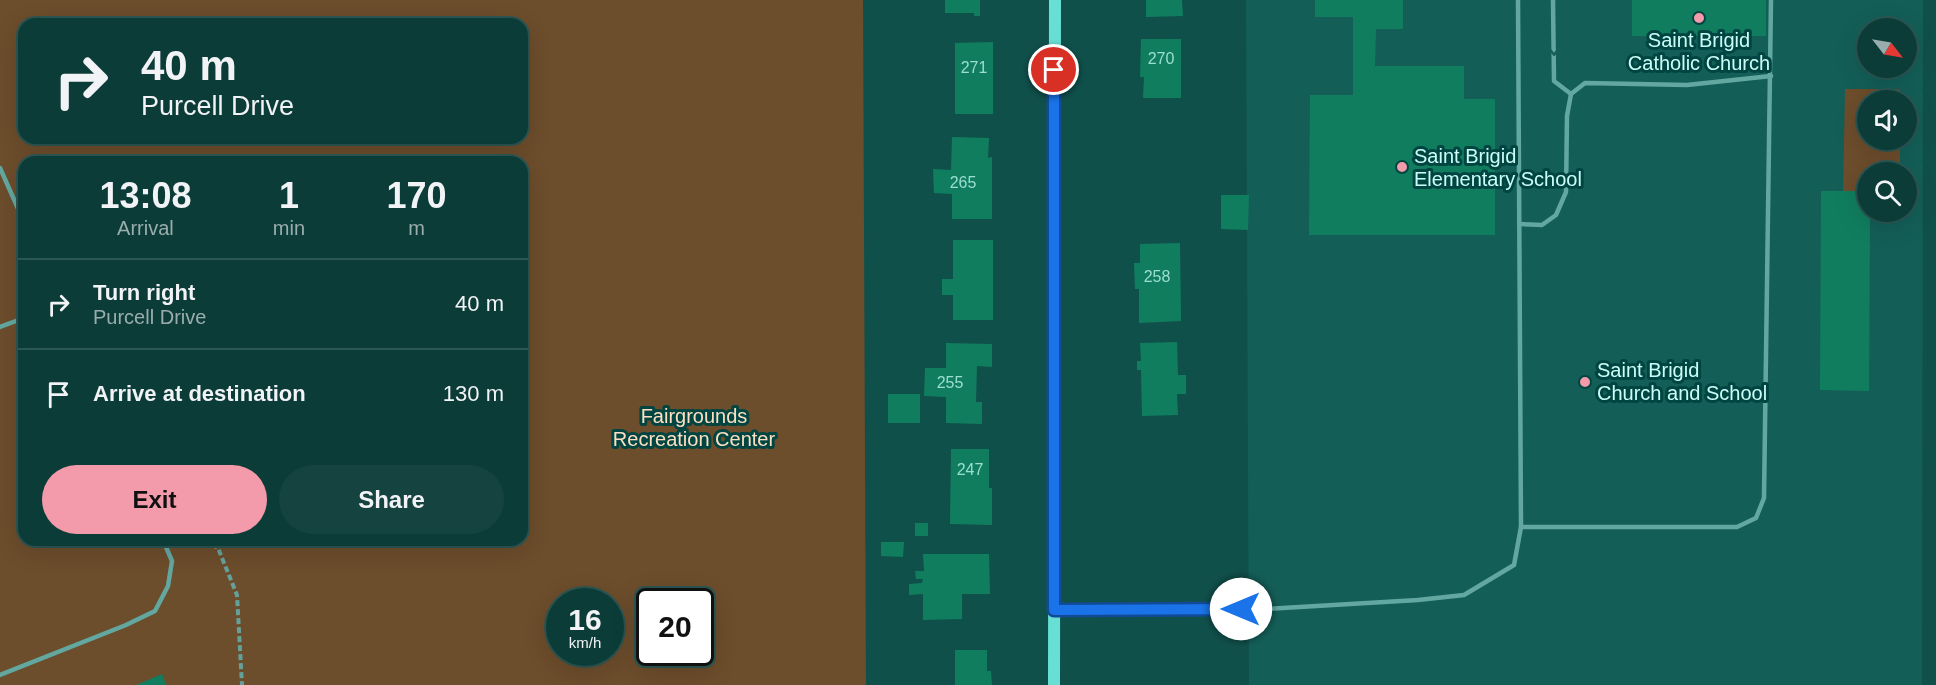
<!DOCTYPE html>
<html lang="en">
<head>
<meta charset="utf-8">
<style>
  :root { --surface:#0c3c38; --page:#154340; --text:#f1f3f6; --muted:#9aadae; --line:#2c5653; --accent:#f39aab }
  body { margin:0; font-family:Arial,sans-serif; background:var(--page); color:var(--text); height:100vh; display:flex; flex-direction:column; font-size:22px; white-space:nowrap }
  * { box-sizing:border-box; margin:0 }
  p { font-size:20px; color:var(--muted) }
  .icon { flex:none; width:33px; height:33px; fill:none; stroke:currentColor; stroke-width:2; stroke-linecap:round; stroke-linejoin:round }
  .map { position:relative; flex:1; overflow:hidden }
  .side { position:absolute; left:18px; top:156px; width:510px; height:390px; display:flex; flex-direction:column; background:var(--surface); border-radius:18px; box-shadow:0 6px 24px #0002,0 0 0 2px var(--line) }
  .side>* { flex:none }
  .hud { position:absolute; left:18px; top:18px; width:510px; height:126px; border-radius:18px; box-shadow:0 6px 24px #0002,0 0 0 2px var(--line); background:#0c3c38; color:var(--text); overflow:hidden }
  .needle { width:39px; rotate:121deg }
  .controls { position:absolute; left:1857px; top:18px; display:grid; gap:12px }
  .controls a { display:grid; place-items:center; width:60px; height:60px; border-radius:50%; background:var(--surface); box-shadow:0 6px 24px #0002,0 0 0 2px var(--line); font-size:30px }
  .speed { position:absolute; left:546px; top:588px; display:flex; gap:12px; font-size:30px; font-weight:700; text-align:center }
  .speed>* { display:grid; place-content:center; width:78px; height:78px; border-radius:50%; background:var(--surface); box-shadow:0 6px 24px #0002,0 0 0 2px var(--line); line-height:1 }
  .speed small { font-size:15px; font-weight:400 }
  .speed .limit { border:3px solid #111; border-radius:9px; background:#fff; color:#111 }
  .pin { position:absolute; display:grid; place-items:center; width:51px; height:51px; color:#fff; margin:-26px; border:3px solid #fff; border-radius:50%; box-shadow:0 2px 6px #0007 }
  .me { position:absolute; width:66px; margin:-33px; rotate:270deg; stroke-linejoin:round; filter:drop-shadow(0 0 4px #0008) }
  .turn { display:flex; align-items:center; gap:21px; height:126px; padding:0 24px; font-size:27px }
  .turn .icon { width:78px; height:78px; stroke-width:2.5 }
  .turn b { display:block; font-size:42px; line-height:51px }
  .eta { display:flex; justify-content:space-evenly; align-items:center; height:102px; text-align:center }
  .eta b { font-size:36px; font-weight:800; line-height:42px }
  .action { display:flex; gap:12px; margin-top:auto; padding:12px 24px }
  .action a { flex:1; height:69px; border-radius:36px; background:var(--accent); color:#111; font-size:24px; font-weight:800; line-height:69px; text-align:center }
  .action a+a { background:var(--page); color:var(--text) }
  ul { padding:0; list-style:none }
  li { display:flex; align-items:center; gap:18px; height:90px; padding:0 24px; border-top:2px solid var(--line) }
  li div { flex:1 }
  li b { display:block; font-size:22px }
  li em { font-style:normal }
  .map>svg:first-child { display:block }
  .built { fill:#145e58; fill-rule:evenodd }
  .green { fill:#6c4d2c; fill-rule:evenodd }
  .building { fill:#107e5e }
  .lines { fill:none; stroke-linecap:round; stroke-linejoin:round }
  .path { stroke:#66a09a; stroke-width:4; stroke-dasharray:6 3; stroke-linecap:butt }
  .lane { stroke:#62a8a1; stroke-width:4.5 }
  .secondary { stroke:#68dfd4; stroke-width:12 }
  .oneway { stroke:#185e59 }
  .route-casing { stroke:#114b97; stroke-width:15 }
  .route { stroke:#1a73e8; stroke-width:10 }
  .poi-dot { fill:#f39aab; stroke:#004541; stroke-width:2 }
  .labels { text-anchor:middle; stroke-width:6; stroke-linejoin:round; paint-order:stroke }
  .number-label { font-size:16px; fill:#9cddd1 }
  .poi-label { font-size:20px; fill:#cbfdf7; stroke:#004541; text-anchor:start }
  .park-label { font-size:20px; fill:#fcdec0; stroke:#004541 }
</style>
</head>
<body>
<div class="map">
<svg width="1936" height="685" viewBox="0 0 1936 685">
  <rect width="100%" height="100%" fill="#10504b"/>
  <!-- built -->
  <path class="built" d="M1246 0H1923L1922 685H1249ZM1868 28H1906V68H1868ZM1868 100H1906V140H1868ZM1868 172H1906V212H1868Z"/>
  <!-- green -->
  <g class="green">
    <path d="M0 0H863L866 685H0ZM24 24H522V138H24ZM24 162H522V540H24ZM560 602H610V652H560ZM650 602H700V652H650Z"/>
    <polygon points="1845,89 1900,89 1900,100 1868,100 1868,140 1900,140 1900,172 1868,172 1867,191 1843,191"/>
  </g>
  <!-- building -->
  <g class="building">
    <polygon points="945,0 980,0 980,16 974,16 974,13 945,13"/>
    <polygon points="1146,0 1182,0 1183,16 1146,17"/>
    <polygon points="1315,0 1403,0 1403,29 1376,29 1375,66 1464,66 1464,99 1495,99 1495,235 1309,235 1310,95 1353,95 1353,17 1315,17"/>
    <rect x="1632" y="0" width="134" height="36"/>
    <polygon points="1141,39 1181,39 1181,98 1143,98 1144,77 1140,77"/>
    <polygon points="993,42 993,114 955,114 955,43"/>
    <polygon points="952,137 989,138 988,158 992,157 992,219 952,219 952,194 934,193 933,169 951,170"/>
    <polygon points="1821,191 1868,191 1868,212 1870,212 1869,391 1820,390"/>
    <polygon points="1221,195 1249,195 1248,230 1221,229"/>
    <polygon points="953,240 993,240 993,320 953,320 953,295 942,295 942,279 953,279"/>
    <polygon points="1180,243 1181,321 1139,323 1139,289 1135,289 1134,263 1140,263 1140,244"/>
    <polygon points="1177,342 1178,375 1186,375 1186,394 1177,394 1178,415 1142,416 1141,370 1137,370 1137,361 1141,361 1140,343"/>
    <polygon points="946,343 992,344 992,367 977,366 976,402 982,402 982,424 946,423 946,397 924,396 925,368 946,368"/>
    <rect x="888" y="394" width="32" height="29"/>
    <polygon points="951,449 989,449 989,488 992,488 992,525 950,524"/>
    <rect x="915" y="523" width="13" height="13"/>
    <polygon points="881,542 904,542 903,557 881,556"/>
    <polygon points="923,554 989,554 990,594 962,594 962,619 923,620 923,594 909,595 909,584 922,583 923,579 916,579 915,571 924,571"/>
    <polygon points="955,650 987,650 987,671 991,671 992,685 955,685"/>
    <polygon points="162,674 166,685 136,685"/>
  </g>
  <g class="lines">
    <!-- path -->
    <polyline class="path" points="204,540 218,548 237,595 242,685"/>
    <!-- lane -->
    <g class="lane">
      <polyline points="1553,0 1554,81 1571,94"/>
      <polyline points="0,168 24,222"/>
      <polyline points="1519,224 1542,225 1556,215 1566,192 1567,116 1571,94 1585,83 1687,85 1771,76"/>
      <polyline points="0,327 24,318"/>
      <polyline points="1521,527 1737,527 1756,518 1764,498 1771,0"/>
      <polyline points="1056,610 1264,609 1418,600 1464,595 1514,565 1521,527 1518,0"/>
      <polyline points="0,675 126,625 155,611 168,586 172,561 163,540"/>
    </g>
    <!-- secondary -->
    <polyline class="secondary" points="1054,685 1055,0"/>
  </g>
  <!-- one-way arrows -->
  <defs><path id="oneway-chevron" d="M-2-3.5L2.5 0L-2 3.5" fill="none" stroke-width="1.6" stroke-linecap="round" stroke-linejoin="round" transform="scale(1.5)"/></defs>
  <use class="oneway" href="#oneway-chevron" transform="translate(1554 51) rotate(89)"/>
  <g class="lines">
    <!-- route casing -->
    <g class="route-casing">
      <polyline id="route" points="1054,70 1054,610 1241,609"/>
    </g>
    <!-- route -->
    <use href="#route" class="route"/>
  </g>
  <!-- markers -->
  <g class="poi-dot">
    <circle cx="1699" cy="18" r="6"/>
    <circle cx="1402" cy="167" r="6"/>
    <circle cx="1585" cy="382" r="6"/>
  </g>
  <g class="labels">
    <!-- number labels -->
    <g class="number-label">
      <text x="1161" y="64">270</text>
      <text x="974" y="73">271</text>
      <text x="963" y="188">265</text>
      <text x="1157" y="282">258</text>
      <text x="950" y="388">255</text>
      <text x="970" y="475">247</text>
    </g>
    <!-- poi labels -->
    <g class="poi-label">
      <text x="1699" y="47" text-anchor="middle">Saint Brigid<tspan x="1699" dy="23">Catholic Church</tspan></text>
      <text x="1414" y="163">Saint Brigid<tspan x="1414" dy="23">Elementary School</tspan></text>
      <text x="1597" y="377">Saint Brigid<tspan x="1597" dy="23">Church and School</tspan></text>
    </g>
    <!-- park labels -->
    <g class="park-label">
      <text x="694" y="423">Fairgrounds<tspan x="694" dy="23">Recreation Center</tspan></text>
    </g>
  </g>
</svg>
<div class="controls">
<a><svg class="needle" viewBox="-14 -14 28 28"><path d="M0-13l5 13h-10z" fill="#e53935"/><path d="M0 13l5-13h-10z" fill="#9aadae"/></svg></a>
<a><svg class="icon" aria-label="sound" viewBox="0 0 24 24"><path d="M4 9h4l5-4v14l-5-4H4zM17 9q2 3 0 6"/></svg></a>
<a><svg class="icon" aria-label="search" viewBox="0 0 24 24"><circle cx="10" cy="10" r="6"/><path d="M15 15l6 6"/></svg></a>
</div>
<div class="speed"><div>16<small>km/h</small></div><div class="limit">20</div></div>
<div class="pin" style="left:1054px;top:70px;background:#d93025"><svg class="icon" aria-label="arrive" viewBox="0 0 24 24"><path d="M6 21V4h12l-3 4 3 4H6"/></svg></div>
<svg class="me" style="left:1241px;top:609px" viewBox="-20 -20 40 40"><circle r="19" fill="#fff"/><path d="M0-13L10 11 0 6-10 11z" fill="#1a73e8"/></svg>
<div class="hud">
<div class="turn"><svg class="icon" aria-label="right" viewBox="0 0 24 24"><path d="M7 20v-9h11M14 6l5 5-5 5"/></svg><div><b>40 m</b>Purcell Drive</div></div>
</div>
<section class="side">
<div class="eta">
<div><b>13:08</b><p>Arrival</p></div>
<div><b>1</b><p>min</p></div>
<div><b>170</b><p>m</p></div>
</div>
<ul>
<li><svg class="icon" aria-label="right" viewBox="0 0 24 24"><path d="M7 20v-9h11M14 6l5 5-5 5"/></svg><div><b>Turn right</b><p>Purcell Drive</p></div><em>40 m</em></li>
<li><svg class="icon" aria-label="arrive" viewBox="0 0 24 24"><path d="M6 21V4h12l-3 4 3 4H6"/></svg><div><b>Arrive at destination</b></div><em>130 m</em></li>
</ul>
<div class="action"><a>Exit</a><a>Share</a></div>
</section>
</div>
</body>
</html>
